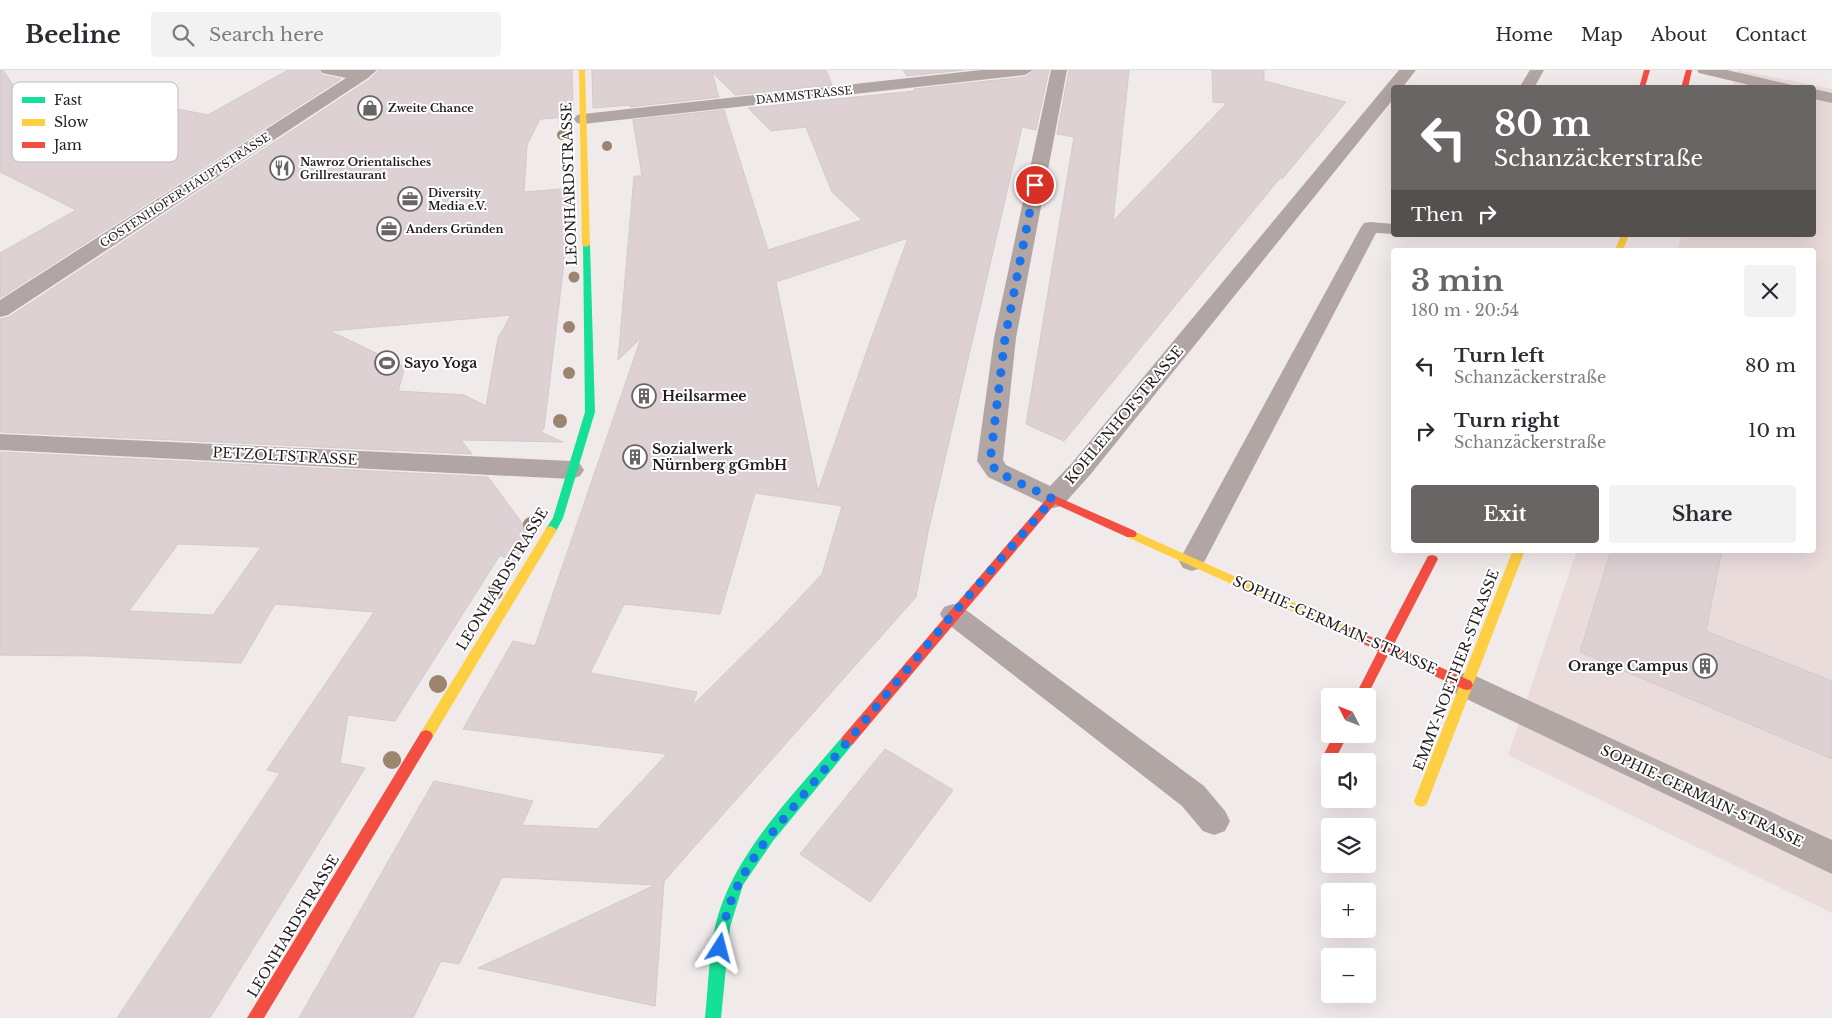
<!DOCTYPE html>
<html lang="en">
<head>
<meta charset="utf-8">
<style>
  :root { --surface:#fff; --page:#f2f2f3; --text:#2b2b33; --muted:#7c7c81; --line:#e1e1e2; --accent:#6a6565 }
  body { margin:0; font-family:"Libre Baskerville",serif; background:var(--page); color:var(--text); height:100vh; display:flex; flex-direction:column; font-size:19px; white-space:nowrap }
  * { box-sizing:border-box; margin:0 }
  p { font-size:16px; color:var(--muted) }
  .icon { flex:none; width:28px; height:28px; fill:none; stroke:currentColor; stroke-width:2; stroke-linecap:round; stroke-linejoin:round }
  .map { position:relative; flex:1; overflow:hidden }
  .panel { position:absolute; left:1391px; top:178px; width:425px; height:305px; display:flex; flex-direction:column; background:var(--surface); border-radius:5px; box-shadow:0 5px 20px #0002 }
  .panel>* { flex:none }
  .guide { position:absolute; left:1391px; top:15px; width:425px; height:152px; border-radius:5px; box-shadow:0 5px 20px #0002; background:#6a6565; color:#fff; overflow:hidden }
  .needle { width:32px; rotate:312deg }
  .fabs { position:absolute; left:1321px; top:618px; display:grid; gap:10px }
  .fabs a { display:grid; place-items:center; width:55px; height:55px; border-radius:5px; background:var(--surface); box-shadow:0 5px 20px #0002; font-size:25px }
  .pin { position:absolute; display:grid; place-items:center; width:42px; height:42px; color:#fff; margin:-21px; border:2px solid #fff; border-radius:50%; box-shadow:0 1px 5px #0007 }
  .me { position:absolute; width:55px; margin:-28px; rotate:9deg; stroke-linejoin:round; filter:drop-shadow(0 0 4px #0008) }
  .turn { display:flex; align-items:center; gap:18px; height:105px; padding:0 20px; font-size:22px }
  .turn .icon { width:65px; height:65px; stroke-width:2.5 }
  .turn b { display:block; font-size:35px; line-height:42px }
  .then { display:flex; align-items:center; height:48px; padding:0 20px; background:#0003; gap:10px; font-size:19px }
  .round { display:grid; place-items:center; flex:none; width:52px; height:52px; border-radius:5px; background:var(--page) }
  .overview { display:flex; align-items:center; justify-content:space-between; height:85px; padding:0 20px }
  h1 { font-size:30px; font-weight:700; line-height:38px; color:var(--accent) }
  .action { display:flex; gap:10px; margin-top:auto; padding:10px 20px }
  .action a { flex:1; height:58px; border-radius:5px; background:var(--accent); color:#fff; font-size:20px; font-weight:700; line-height:58px; text-align:center }
  .action a+a { background:var(--page); color:var(--text) }
  ul { padding:0; list-style:none }
  li { display:flex; align-items:center; gap:15px; height:65px; padding:0 20px }
  li div { flex:1 }
  li b { display:block; font-size:19px }
  li em { font-style:normal }
  header { display:flex; align-items:center; gap:30px; box-sizing:border-box; height:70px; padding:0 25px; background:var(--surface); border-bottom:1px solid var(--line) }
  header strong { font-size:24px }
  nav { display:flex; gap:28px; margin-inline-start:auto; font-size:18px }
  .search { width:350px; height:45px; background:var(--page); display:flex; align-items:center; gap:12px; box-sizing:border-box; padding:0 18px; border-radius:5px; color:var(--muted); font-size:19px }
  .map>svg:first-child { display:block }
  .built { fill:#ebdcdc }
  .building { fill:#ddd1d4; stroke:#d0cbcc; fill-rule:evenodd }
  .lines { fill:none; stroke-linecap:round; stroke-linejoin:round }
  .lane { fill:#b1a6a3; fill-rule:evenodd }
  .street { fill:#b1a6a3; fill-rule:evenodd }
  .fast { fill:#16e098; fill-rule:evenodd }
  .slow { fill:#ffcf43; fill-rule:evenodd }
  .jam { fill:#f24e42; fill-rule:evenodd }
  .tree { fill:#9b856f }
  .route { stroke:#1a73e8; stroke-width:9; stroke-dasharray:0 16.2 }
  .labels { text-anchor:middle; stroke-width:4; stroke-linejoin:round; paint-order:stroke }
  .far-street-label { font-size:11px; fill:#221d1d; stroke:#fff }
  .far-poi-label { font-size:11px; font-weight:bold; fill:#221d1d; stroke:#fff; text-anchor:start }
  .street-label { font-size:14px; fill:#221d1d; stroke:#fff }
  .poi-label { font-size:14px; font-weight:bold; fill:#221d1d; stroke:#fff; text-anchor:start }
  .key { fill:#fff; stroke:#bdbbbb; stroke-width:1 }
  .key-label { font-size:14px; fill:#221d1d }
</style>
</head>
<body>
<header>
<strong>Beeline</strong>
<div class="search"><svg class="icon" aria-label="search" viewBox="0 0 24 24"><circle cx="10" cy="10" r="6"/><path d="M15 15l6 6"/></svg>Search here</div>
<nav><a>Home</a><a>Map</a><a>About</a><a>Contact</a></nav>
</header>
<div class="map">
<svg width="1832" height="948" viewBox="0 0 1832 948">
  <rect width="100%" height="100%" fill="#f1eaea"/>
  <!-- built -->
  <polygon class="built" points="1738,0 1832,19 1832,843 1508,685 1577,480 1814,480 1814,180 1677,180 1682,165 1814,165 1814,18 1732,17"/>
  <!-- building -->
  <g class="building">
    <polygon points="0,0 3,0 25,33 62,16 208,45 288,0 318,0 322,5 341,9 0,228 0,183 76,140 0,102"/>
    <path d="M379 0H572L573 41H566L567 47 540 49 527 75 524 122 573 118 544 359 541 362 563 372 461 370 472 384 0 362V249L9 247 369 10ZM511 245 498 268 486 336 464 325 398 321 405 297 330 261Z"/>
    <polygon points="592,0 826,0 832,15 735,25 712,2 719,27 630,37 630,35 593,38"/>
    <polygon points="903,0 964,0 907,6"/>
    <path d="M1035 0H1049L1036 60 1022 57 928 462 916 527 664 811 655 936 478 898 655 815 502 807 459 894 441 891 413 948H299L434 711 533 731 522 755 597 759 667 684 463 659 513 571 535 576 641 268 618 290 634 106H642L633 50 724 40 768 180 862 150 832 122 806 57 771 61 748 38 915 21 914 19 1025 7ZM908 168 870 272 818 421 776 212ZM755 423 842 436 822 504 780 549 692 636 697 622 590 603 624 534 720 544Z"/>
    <polygon points="1069,0 1129,0 1113,151 1227,33 1213,32 1212,0 1264,0 1264,11 1346,32 1283,108 1280,108 1064,371 1026,354 1074,67 1057,64"/>
    <path d="M0 382 488 407 531 465 514 493 500 485 395 651 348 645 340 693 365 698 210 948H117L280 703 267 700 374 542 275 534 241 593 93 586 0 585ZM178 474 261 477 213 545 129 541Z"/>
    <polygon points="1611,480 1722,480 1706,561 1832,611 1832,689 1580,582"/>
    <polygon points="885,679 953,720 870,832 800,784"/>
  </g>
  <g class="lines">
    <!-- lane -->
    <g class="lane">
      <polygon points="1530,0 1544,0 1534,18 1519,18"/>
      <polygon points="1370,152 1394,154 1394,164 1376,163 1201,498 1192,501 1183,498 1179,491 1361,157 1364,153"/>
      <polygon points="953,534 962,537 1204,716 1225,741 1230,751 1225,761 1214,765 1203,761 1182,736 944,551 940,544 944,537"/>
    </g>
    <!-- street -->
    <g class="street">
      <polygon points="320,0 377,0 368,8 8,245 0,247 0,230 346,8 322,3"/>
      <polygon points="981,0 1033,0 1025,5 583,54 577,53 574,49 577,45 583,44"/>
      <polygon points="1051,0 1067,0 1016,268 1003,390 1006,395 1050,416 1072,393 1399,0 1416,0 1402,18 1394,18 1394,28 1090,405 1062,436 1053,438 988,407 977,391 994,268"/>
      <polygon points="1697,0 1727,0 1792,15 1794,18 1762,18 1699,3"/>
      <polygon points="1814,19 1832,23 1832,33 1814,29"/>
      <polygon points="0,364 571,391 580,394 584,400 580,406 571,409 0,380"/>
      <polygon points="1467,602 1832,770 1832,804 1456,624 1452,615 1456,606"/>
    </g>
    <!-- fast -->
    <g class="fast">
      <polygon points="583,173 586,173 590,175 595,342 563,448 555,463 551,464 545,460 553,448 585,342"/>
      <path d="M848 664 853 666 855 670 853 674 773 771 743 815 730 857 721 948H705C708 920 709 884 715 857 731 785 797 721 843 666Z"/>
    </g>
    <!-- slow -->
    <g class="slow">
      <polygon points="579,0 585,0 590,175 586,177 582,175"/>
      <polygon points="1621,165 1629,165 1623,180 1615,180"/>
      <polygon points="551,456 557,460 431,670 426,672 421,670 419,666 421,662 547,457"/>
      <polygon points="1131,460 1353,559 1355,562 1353,565 1349,567 1345,565 1127,467 1125,464 1127,461"/>
      <polygon points="1513,480 1525,480 1428,731 1426,735 1421,737 1416,735 1414,731"/>
    </g>
    <!-- jam -->
    <g class="jam">
      <polygon points="1644,0 1650,0 1645,17 1639,18"/>
      <polygon points="1686,0 1692,0 1688,18 1681,18"/>
      <polygon points="1053,425 1135,461 1137,464 1135,467 1127,467 1055,434 853,674 848,676 843,674 841,670 843,666 1049,426"/>
      <polygon points="1432,485 1436,486 1438,489 1393,576 1471,611 1473,615 1471,619 1467,620 1463,619 1388,585 1367,626 1355,626 1378,581 1345,565 1343,562 1345,559 1349,557 1353,559 1383,572 1428,486"/>
      <polygon points="426,660 431,662 433,666 431,670 264,948 247,948 421,662"/>
      <polygon points="1334,664 1348,664 1336,688 1331,690 1326,688 1324,684"/>
    </g>
  </g>
  <!-- trees -->
  <g class="tree">
    <circle cx="562" cy="65" r="5"/>
    <circle cx="607" cy="76" r="5"/>
    <circle cx="574" cy="207" r="5.5"/>
    <circle cx="569" cy="257" r="6"/>
    <circle cx="569" cy="303" r="6"/>
    <circle cx="560" cy="351" r="7"/>
    <circle cx="531" cy="455" r="8"/>
    <circle cx="495" cy="522" r="8"/>
    <circle cx="438" cy="614" r="9"/>
    <circle cx="392" cy="690" r="9"/>
  </g>
  <g class="lines">
    <!-- route -->
    <path class="route" d="M720 878C725 833 741 805 767 769L953 544 1053 429 997 402 990 392 1005 268 1035 115"/>
  </g>
  <!-- icons -->
  <defs>
    <g id="shop-ring" transform="scale(1.25)"><circle r="9.5" fill="#fff" stroke="#6a6565" stroke-width="1.5"/><path d="M-5-2.5h2.3a2.7 3.5 0 0 1 5.4 0H5L5.5 6h-11ZM-1.5-2.5h3a1.5 2.3 0 0 0-3 0Z" fill="#6a6565"/></g>
    <g id="restaurant-ring" transform="scale(1.25)"><circle r="9.5" fill="#fff" stroke="#6a6565" stroke-width="1.5"/><path d="M-5-6h1v4h1v-4h1v4h1v-4h1v5L-1.5 .5V6h-2V.5L-5-1ZM5-6V6H3V1.5H1.5Q1.5-4 5-6Z" fill="#6a6565"/></g>
    <g id="office-ring" transform="scale(1.25)"><circle r="9.5" fill="#fff" stroke="#6a6565" stroke-width="1.5"/><path d="M-6-3h4V-5.5h4V-3h4V5H-6ZM-1-4.5V-3h2v-1.5ZM-6 0V1H6V0Z" fill="#6a6565"/></g>
    <g id="stadium-ring" transform="scale(1.25)"><circle r="9.5" fill="#fff" stroke="#6a6565" stroke-width="1.5"/><path d="M0-5a6.5 5 0 1 0 0 10a6.5 5 0 1 0 0-10ZM-3.5-1.8h7v3.6h-7Z" fill="#6a6565"/></g>
    <g id="building-ring" transform="scale(1.25)"><circle r="9.5" fill="#fff" stroke="#6a6565" stroke-width="1.5"/><path d="M-4-6H4V6H1V3H-1V6H-4ZM-2.5-4.3h1.7v1.8h-1.7ZM.8-4.3h1.7v1.8H.8ZM-2.5-1h1.7V.8h-1.7ZM.8-1h1.7V.8H.8Z" fill="#6a6565"/></g>
  </defs>
  <g fill-rule="evenodd">
    <use href="#shop-ring" x="370" y="38"/>
    <use href="#restaurant-ring" x="282" y="98"/>
    <use href="#office-ring" x="410" y="129"/>
    <use href="#office-ring" x="389" y="159"/>
    <use href="#stadium-ring" x="387" y="293"/>
    <use href="#building-ring" x="644" y="326"/>
    <use href="#building-ring" x="635" y="387"/>
    <use href="#building-ring" x="1705" y="596"/>
  </g>
  <g class="labels">
    <!-- far-street labels -->
    <g class="far-street-label">
      <text transform="translate(804 25) rotate(-6)" y="4">DAMMSTRASSE</text>
      <text transform="translate(185 120) rotate(-33)" y="4">GOSTENHOFER HAUPTSTRASSE</text>
    </g>
    <!-- far-poi labels -->
    <g class="far-poi-label">
      <text x="388" y="42">Zweite Chance</text>
      <text x="300" y="96">Nawroz Orientalisches<tspan x="300" dy="13">Grillrestaurant</tspan></text>
      <text x="428" y="127">Diversity<tspan x="428" dy="13">Media e.V.</tspan></text>
      <text x="406" y="163">Anders Gründen</text>
    </g>
    <!-- street labels -->
    <g class="street-label">
      <text transform="translate(569 114) rotate(-92)" y="5">LEONHARDSTRASSE</text>
      <text transform="translate(1124 345) rotate(-50)" y="5">KOHLENHOFSTRASSE</text>
      <text transform="translate(285 386) rotate(3)" y="5">PETZOLTSTRASSE</text>
      <text transform="translate(502 509) rotate(-59)" y="5">LEONHARDSTRASSE</text>
      <text transform="translate(1335 555) rotate(24)" y="5">SOPHIE-GERMAIN-STRASSE</text>
      <text transform="translate(1456 600) rotate(-69)" y="5">EMMY-NOETHER-STRASSE</text>
      <text transform="translate(1702 726) rotate(25)" y="5">SOPHIE-GERMAIN-STRASSE</text>
      <text transform="translate(293 856) rotate(-59)" y="5">LEONHARDSTRASSE</text>
    </g>
    <!-- poi labels -->
    <g class="poi-label">
      <text x="404" y="298">Sayo Yoga</text>
      <text x="662" y="331">Heilsarmee</text>
      <text x="652" y="384">Sozialwerk<tspan x="652" dy="16">Nürnberg gGmbH</tspan></text>
      <text x="1688" y="601" text-anchor="end">Orange Campus</text>
    </g>
  </g>
  <!-- legend -->
  <rect x="12" y="12" width="166" height="80" rx="8" class="key"/>
  <rect x="22" y="27" width="23" height="6" fill="#16e098"/>
  <rect x="22" y="49" width="23" height="7" fill="#ffcf43"/>
  <rect x="22" y="72" width="23" height="6" fill="#f24e42"/>
  <g class="key-label">
    <text x="54" y="35">Fast</text>
    <text x="54" y="57">Slow</text>
    <text x="54" y="80">Jam</text>
  </g>
</svg>
<div class="fabs">
<a><svg class="needle" viewBox="-14 -14 28 28"><path d="M0-13l5 13h-10z" fill="#e53935"/><path d="M0 13l5-13h-10z" fill="#7c7c81"/></svg></a>
<a><svg class="icon" aria-label="sound" viewBox="0 0 24 24"><path d="M4 9h4l5-4v14l-5-4H4zM17 9q2 3 0 6"/></svg></a>
<a><svg class="icon" aria-label="layers" viewBox="0 0 24 24"><path d="M12 4l9 5-9 5-9-5zM3 14l9 5 9-5"/></svg></a>
<a>+</a>
<a>−</a>
</div>
<div class="pin" style="left:1035px;top:115px;background:#d93025"><svg class="icon" aria-label="arrive" viewBox="0 0 24 24"><path d="M6 21V4h12l-3 4 3 4H6"/></svg></div>
<svg class="me" style="left:720px;top:878px" viewBox="-20 -20 40 40"><path d="M0-17L14 15 0 8-14 15z" fill="#1a73e8" stroke="#fff" stroke-width="4"/></svg>
<div class="guide">
<div class="turn"><svg class="icon" aria-label="left" viewBox="0 0 24 24"><path d="M17 20v-9H6M10 6l-5 5 5 5"/></svg><div><b>80 m</b>Schanzäckerstraße</div></div>
<div class="then">Then<svg class="icon" aria-label="right" viewBox="0 0 24 24"><path d="M7 20v-9h11M14 6l5 5-5 5"/></svg></div>
</div>
<section class="panel">
<div class="overview"><div><h1>3 min</h1><p>180 m · 20:54</p></div><a class="round"><svg class="icon" aria-label="close" viewBox="0 0 24 24"><path d="M6 6l12 12M18 6L6 18"/></svg></a></div>
<ul>
<li><svg class="icon" aria-label="left" viewBox="0 0 24 24"><path d="M17 20v-9H6M10 6l-5 5 5 5"/></svg><div><b>Turn left</b><p>Schanzäckerstraße</p></div><em>80 m</em></li>
<li><svg class="icon" aria-label="right" viewBox="0 0 24 24"><path d="M7 20v-9h11M14 6l5 5-5 5"/></svg><div><b>Turn right</b><p>Schanzäckerstraße</p></div><em>10 m</em></li>
</ul>
<div class="action"><a>Exit</a><a>Share</a></div>
</section>
</div>
</body>
</html>
